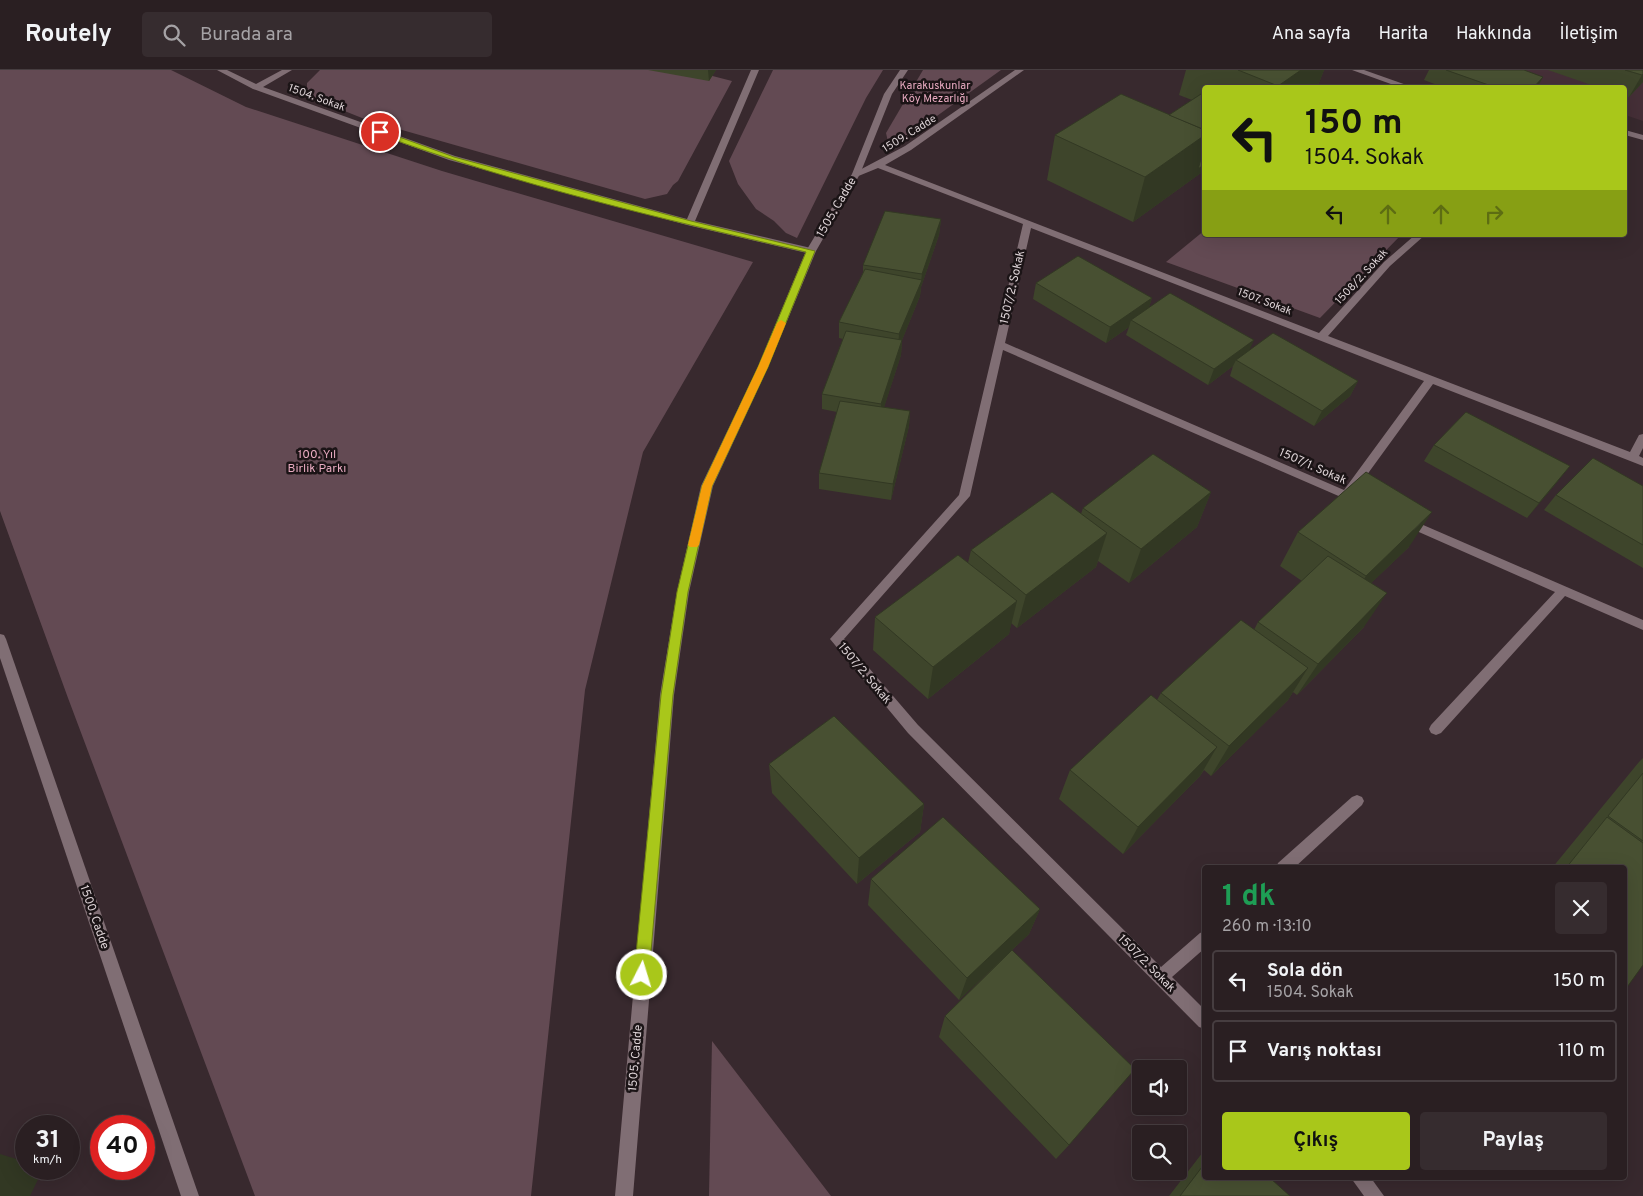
<!DOCTYPE html>
<html lang="tr">
<head>
<meta charset="utf-8">
<style>
  :root { --surface:#2a1f22; --page:#362c2f; --text:#f1f3f6; --muted:#a5a2a5; --line:#463d40; --accent:#a9c71a }
  body { margin:0; font-family:Overpass,sans-serif; background:var(--page); color:var(--text); height:100vh; display:flex; flex-direction:column; font-size:19px; white-space:nowrap }
  * { box-sizing:border-box; margin:0 }
  p { font-size:16px; color:var(--muted) }
  .icon { flex:none; width:28px; height:28px; fill:none; stroke:currentColor; stroke-width:2; stroke-linecap:round; stroke-linejoin:round }
  .map { position:relative; flex:1; overflow:hidden }
  .sheet { position:absolute; left:1202px; top:795px; width:425px; height:315px; display:flex; flex-direction:column; background:var(--surface); border-radius:5px; box-shadow:0 5px 20px #0002,0 0 0 1px var(--line) }
  .sheet>* { flex:none }
  .top-card { position:absolute; left:1202px; top:15px; width:425px; height:152px; border-radius:5px; box-shadow:0 5px 20px #0002,0 0 0 1px var(--line); background:#a9c71a; color:#111; overflow:hidden }
  .buttons { position:absolute; left:1132px; top:990px; display:grid; gap:10px }
  .buttons a { display:grid; place-items:center; width:55px; height:55px; border-radius:5px; background:var(--surface); box-shadow:0 5px 20px #0002,0 0 0 1px var(--line); font-size:25px }
  .speed { position:absolute; left:15px; top:1045px; display:flex; gap:10px; font-size:25px; font-weight:700; text-align:center }
  .speed>* { display:grid; place-content:center; width:65px; height:65px; border-radius:50%; background:var(--surface); box-shadow:0 5px 20px #0002,0 0 0 1px var(--line); line-height:1 }
  .speed small { font-size:12px; font-weight:400 }
  .speed .limit { border:8px solid #d22; background:#fff; color:#111 }
  .pin { position:absolute; display:grid; place-items:center; width:42px; height:42px; color:#fff; margin:-21px; border:2px solid #fff; border-radius:50%; box-shadow:0 1px 5px #0007 }
  .me { position:absolute; width:55px; margin:-28px; rotate:5deg; stroke-linejoin:round; filter:drop-shadow(0 0 4px #0008) }
  .turn { display:flex; align-items:center; gap:18px; height:105px; padding:0 20px; font-size:22px }
  .turn .icon { width:65px; height:65px; stroke-width:2.5 }
  .turn b { display:block; font-size:35px; line-height:42px }
  .lanes { display:flex; align-items:center; height:48px; padding:0 20px; background:#0003; justify-content:center; gap:25px; direction:ltr }
  .lanes .off { opacity:.35 }
  .round { display:grid; place-items:center; flex:none; width:52px; height:52px; border-radius:5px; background:var(--page) }
  .overview { display:flex; align-items:center; justify-content:space-between; height:85px; padding:0 20px }
  h1 { font-size:30px; font-weight:700; line-height:38px; color:#1e9e55 }
  .action { display:flex; gap:10px; margin-top:auto; padding:10px 20px }
  .action a { flex:1; height:58px; border-radius:5px; background:var(--accent); color:#111; font-size:20px; font-weight:700; line-height:58px; text-align:center }
  .action a+a { background:var(--page); color:var(--text) }
  ul { padding:0; list-style:none }
  li { display:flex; align-items:center; gap:15px; height:62px; margin:0 10px 8px; padding:0 10px; border:2px solid var(--line); border-radius:5px }
  li div { flex:1 }
  li b { display:block; font-size:19px }
  li em { font-style:normal }
  header { display:flex; align-items:center; gap:30px; box-sizing:border-box; height:70px; padding:0 25px; background:var(--surface); border-bottom:1px solid var(--line) }
  header strong { font-size:24px }
  nav { display:flex; gap:28px; margin-inline-start:auto; font-size:18px }
  .search { width:350px; height:45px; background:var(--page); display:flex; align-items:center; gap:12px; box-sizing:border-box; padding:0 18px; border-radius:5px; color:var(--muted); font-size:19px }
  .map>svg:first-child { display:block }
  .built { fill:#452f37 }
  .green { fill:#634a53 }
  .lines { fill:none; stroke-linecap:round; stroke-linejoin:round }
  .minor { fill:#806e74; fill-rule:evenodd }
  .tertiary { fill:#806e74; fill-rule:evenodd }
  .wall { fill:#3e452b }
  .shaded-wall { fill:#323823 }
  .building { fill:#485032; stroke:#323823 }
  .route { fill:#a9c71a; stroke:#6e8111 }
  .slow { fill:#f59e0b }
  .labels { text-anchor:middle; stroke-width:5; stroke-linejoin:round; paint-order:stroke }
  .far-park-label { font-size:11px; fill:#e9abc1; stroke:#1b1416 }
  .far-street-label { font-size:11px; fill:#ddd3d6; stroke:#1b1416 }
  .street-label { font-size:12px; fill:#ddd3d6; stroke:#1b1416 }
  .park-label { font-size:12px; fill:#e9abc1; stroke:#1b1416 }
</style>
</head>
<body>
<header>
<strong>Routely</strong>
<div class="search"><svg class="icon" aria-label="search" viewBox="0 0 24 24"><circle cx="10" cy="10" r="6"/><path d="M15 15l6 6"/></svg>Burada ara</div>
<nav><a>Ana sayfa</a><a>Harita</a><a>Hakkında</a><a>İletişim</a></nav>
</header>
<div class="map">
<svg width="1643" height="1126" viewBox="0 0 1643 1126">
  <rect width="100%" height="100%" fill="#38292e"/>
  <!-- built -->
  <polygon class="built" points="1484,0 1643,0 1643,51 1625,45 1625,18 1539,17"/>
  <!-- green -->
  <g class="green">
    <polygon points="0,0 171,0 246,37 442,101 753,192 643,382 585,620 531,1126 255,1126 68,628 0,441"/>
    <polygon points="320,0 689,0 732,11 678,111 673,115 667,124 645,129 367,50 307,26 307,13"/>
    <polygon points="773,0 883,0 866,28 797,168 786,163 774,151 756,139 738,114 729,91"/>
    <polygon points="923,0 1001,0 909,66 889,76 886,63"/>
    <polygon points="1205,160 1205,165 1401,165 1320,248 1166,192"/>
    <polygon points="712,971 831,1126 709,1126"/>
  </g>
  <g class="lines">
    <!-- minor -->
    <g class="minor">
      <polygon points="217,0 227,0 256,14 282,0 292,0 263,17 455,86 687,149 751,0 759,0 695,151 811,178 816,181 811,184 687,155 449,90 253,19"/>
      <path d="M1015 0H1024L911 80 885 95 1319 263 1384 192 1415 165H1425L1390 196 1328 266 1630 382 1639 365 1643 364V378L1639 386 1643 388V396L1433 314 1353 424 1361 427 1363 430 1357 434 1003 280 970 426 844 569 918 655 1161 897 1200 863 1205 861V878L1172 907 1205 940V959L1199 957 908 663 830 569 959 425 1023 154 878 98 856 107 852 104 905 76ZM1031 158 1424 311 1344 420 1005 273Z"/>
      <polygon points="1352,0 1364,0 1415,18 1402,18"/>
      <polygon points="1625,60 1643,65 1643,70 1625,65"/>
      <polygon points="1407,448 1643,550 1643,560 1565,526 1441,663 1436,665 1431,663 1429,659 1431,655 1555,522 1403,455 1401,452 1403,449"/>
      <polygon points="0,564 4,565 6,569 199,1126 181,1126 0,588"/>
      <polygon points="1357,725 1362,727 1364,731 1362,735 1294,798 1276,798 1278,793 1352,727"/>
      <polygon points="1351,1108 1371,1108 1384,1126 1364,1126"/>
    </g>
    <!-- tertiary -->
    <polygon class="tertiary" points="900,0 908,0 892,24 860,104 816,181 768,297 713,416 689,522 674,625 633,1126 615,1126 660,625 677,522 701,416 758,297 806,181 852,104 884,24"/>
  </g>
  <!-- wall -->
  <g class="wall">
    <polygon points="648,0 716,0 709,11"/>
    <polygon points="1186,0 1324,0 1317,18 1205,18 1205,100 1133,152 1047,110 1055,65 1169,45 1192,30 1179,25"/>
    <polygon points="1429,0 1524,0 1533,18 1445,18 1424,10"/>
    <polygon points="1548,0 1643,0 1643,12 1629,27 1625,26 1625,18 1600,18"/>
    <polygon points="941,149 939,165 921,217 920,226 902,270 901,285 884,337 910,341 909,356 891,430 819,419 819,403 837,342 822,339 822,324 843,269 839,268 839,252 863,203 863,195"/>
    <polygon points="1036,213 1152,228 1149,237 1250,280 1358,311 1350,326 1314,356 1230,306 1233,296 1208,315 1126,265 1129,257 1106,273 1033,229"/>
    <polygon points="1434,375 1558,411 1527,448 1424,391"/>
    <polygon points="1643,416 1643,498 1544,440 1556,425"/>
    <polygon points="1211,422 1197,457 1129,513 1098,491 1096,497 1017,558 1011,553 1009,564 928,629 873,580 875,547 968,493 971,480 1081,444 1083,438"/>
    <polygon points="1298,462 1409,477 1371,513 1364,557 1297,625 1293,622 1288,630 1211,706 1204,700 1200,706 1123,784 1059,729 1070,700 1157,630 1161,623 1254,560 1258,552 1302,511 1280,496"/>
    <polygon points="1643,688 1643,895 1625,798 1552,798 1639,692"/>
    <polygon points="769,694 924,734 920,762 857,814 772,723"/>
    <polygon points="871,809 1040,839 1029,864 1012,880 1069,1075 1056,1089 939,967 945,946 998,893 959,930 868,835"/>
    <polygon points="1205,1081 1205,1108 1290,1126 1169,1126 1203,1082"/>
  </g>
  <!-- shaded-wall -->
  <g class="shaded-wall">
    <polygon points="708,0 716,0 709,11"/>
    <polygon points="1301,0 1324,0 1317,18 1277,18 1278,16"/>
    <polygon points="1643,4 1643,12 1629,27 1642,5"/>
    <polygon points="1543,7 1537,18 1533,18"/>
    <polygon points="1205,65 1205,100 1133,152 1145,107"/>
    <polygon points="941,149 939,165 921,217 920,226 898,280 899,264 921,212 922,204"/>
    <polygon points="1152,228 1147,244 1131,250 1129,257 1106,273 1110,257"/>
    <polygon points="902,270 901,285 880,350 881,334"/>
    <polygon points="1254,270 1247,286 1236,290 1233,296 1208,315 1214,299"/>
    <polygon points="1358,311 1350,326 1314,356 1322,341"/>
    <polygon points="910,341 909,356 891,430 893,414"/>
    <polygon points="1570,396 1558,411 1527,448 1539,433"/>
    <polygon points="1211,422 1197,457 1129,513 1141,479"/>
    <polygon points="1432,442 1409,477 1344,539 1366,506"/>
    <polygon points="1107,463 1096,497 1017,558 1026,525"/>
    <polygon points="1387,523 1364,557 1297,625 1318,594"/>
    <polygon points="1017,531 1009,564 928,629 933,597"/>
    <polygon points="1308,598 1288,630 1211,706 1229,676"/>
    <polygon points="1217,677 1200,706 1123,784 1138,757"/>
    <polygon points="924,734 920,762 857,814 859,788"/>
    <polygon points="1040,839 1029,864 959,930 967,908"/>
    <polygon points="0,1084 26,1092 26,1099 43,1099 30,1126 0,1126"/>
  </g>
  <!-- building -->
  <g class="building">
    <polygon points="1238,0 1301,0 1278,16"/>
    <polygon points="1446,0 1524,0 1543,7 1533,18 1497,18"/>
    <polygon points="1625,0 1643,0 1643,4 1642,5"/>
    <polygon points="1121,24 1205,60 1205,65 1145,107 1055,65"/>
    <polygon points="1201,24 1205,26 1205,60 1169,45"/>
    <polygon points="1205,76 1205,94 1198,99"/>
    <polygon points="885,141 941,149 922,204 863,195"/>
    <polygon points="1078,186 1152,228 1110,257 1036,213"/>
    <polygon points="865,199 922,210 899,264 839,252"/>
    <polygon points="1170,223 1254,270 1214,299 1131,250"/>
    <polygon points="846,261 902,270 881,334 822,324"/>
    <polygon points="1273,263 1358,311 1322,341 1236,290"/>
    <polygon points="840,331 910,341 893,414 819,403"/>
    <polygon points="1466,342 1570,396 1539,433 1434,375"/>
    <polygon points="1153,384 1211,422 1141,479 1083,438"/>
    <polygon points="1593,388 1643,416 1643,475 1556,425"/>
    <polygon points="1366,402 1432,442 1366,506 1298,462"/>
    <polygon points="1052,422 1107,463 1026,525 971,480"/>
    <polygon points="958,485 1017,531 933,597 875,547"/>
    <polygon points="1328,486 1387,523 1318,594 1258,552"/>
    <polygon points="1241,550 1308,598 1229,676 1161,623"/>
    <polygon points="1151,625 1217,677 1138,757 1070,700"/>
    <polygon points="834,646 924,734 859,788 769,694"/>
    <polygon points="1643,703 1643,771 1608,746"/>
    <polygon points="943,747 1040,839 967,908 871,809"/>
    <polygon points="1607,747 1643,773 1643,895 1625,920 1625,798 1566,798"/>
    <polygon points="1012,880 1135,999 1069,1075 945,946"/>
    <polygon points="1205,1093 1205,1108 1270,1108 1290,1126 1180,1126"/>
  </g>
  <!-- route -->
  <path class="route" d="M378 61H383L454 87 691 151 815 181 768 297 712 416 688 522 673 625 649 905 646 910 642 912 637 910 634 905 661 625 677 522 702 416 758 297 806 182C662 149 517 115 378 64Z"/>
  <!-- slow -->
  <polygon class="slow" points="781,250 786,253 768,297 712,416 699,475 697,477 690,477 688,475 702,416 758,297 777,253"/>
  <g class="labels">
    <!-- far-park labels -->
    <g class="far-park-label">
      <text x="935" y="19">Karakuskunlar<tspan x="935" dy="13">Köy Mezarlığı</tspan></text>
    </g>
    <!-- far-street labels -->
    <g class="far-street-label">
      <text transform="translate(317 27) rotate(20)" y="4">1504. Sokak</text>
      <text transform="translate(909 63) rotate(-32)" y="4">1509. Cadde</text>
      <text transform="translate(1361 206) rotate(-47)" y="4">1508/2. Sokak</text>
      <text transform="translate(1265 231) rotate(21)" y="4">1507. Sokak</text>
    </g>
    <!-- street labels -->
    <g class="street-label">
      <text transform="translate(836 137) rotate(-60)" y="4">1505. Cadde</text>
      <text transform="translate(1012 217) rotate(-77)" y="4">1507/2. Sokak</text>
      <text transform="translate(1313 396) rotate(24)" y="4">1507/1. Sokak</text>
      <text transform="translate(865 603) rotate(50)" y="4">1507/2. Sokak</text>
      <text transform="translate(95 847) rotate(71)" y="4">1500. Cadde</text>
      <text transform="translate(1147 893) rotate(45)" y="4">1507/2. Sokak</text>
      <text transform="translate(635 988) rotate(-85)" y="4">1505. Cadde</text>
    </g>
    <!-- park labels -->
    <g class="park-label">
      <text x="317" y="388">100. Yıl<tspan x="317" dy="14">Birlik Parkı</tspan></text>
    </g>
  </g>
</svg>
<div class="buttons">
<a><svg class="icon" aria-label="sound" viewBox="0 0 24 24"><path d="M4 9h4l5-4v14l-5-4H4zM17 9q2 3 0 6"/></svg></a>
<a><svg class="icon" aria-label="search" viewBox="0 0 24 24"><circle cx="10" cy="10" r="6"/><path d="M15 15l6 6"/></svg></a>
</div>
<div class="speed"><div>31<small>km/h</small></div><div class="limit">40</div></div>
<div class="pin" style="left:380px;top:62px;background:#d93025"><svg class="icon" aria-label="arrive" viewBox="0 0 24 24"><path d="M6 21V4h12l-3 4 3 4H6"/></svg></div>
<svg class="me" style="left:642px;top:905px" viewBox="-20 -20 40 40"><circle r="17" fill="#a9c71a" stroke="#fff" stroke-width="3"/><path d="M0-11L8 9 0 5-8 9z" fill="#fff"/></svg>
<div class="top-card">
<div class="turn"><svg class="icon" aria-label="left" viewBox="0 0 24 24"><path d="M17 20v-9H6M10 6l-5 5 5 5"/></svg><div><b>150 m</b>1504. Sokak</div></div>
<div class="lanes"><svg class="icon" aria-label="left" viewBox="0 0 24 24"><path d="M17 20v-9H6M10 6l-5 5 5 5"/></svg><svg class="icon off" aria-label="ahead" viewBox="0 0 24 24"><path d="M12 20V5M6 11l6-6 6 6"/></svg><svg class="icon off" aria-label="ahead" viewBox="0 0 24 24"><path d="M12 20V5M6 11l6-6 6 6"/></svg><svg class="icon off" aria-label="right" viewBox="0 0 24 24"><path d="M7 20v-9h11M14 6l5 5-5 5"/></svg></div>
</div>
<section class="sheet">
<div class="overview"><div><h1>1 dk</h1><p>260 m · 13:10</p></div><a class="round"><svg class="icon" aria-label="close" viewBox="0 0 24 24"><path d="M6 6l12 12M18 6L6 18"/></svg></a></div>
<ul>
<li><svg class="icon" aria-label="left" viewBox="0 0 24 24"><path d="M17 20v-9H6M10 6l-5 5 5 5"/></svg><div><b>Sola dön</b><p>1504. Sokak</p></div><em>150 m</em></li>
<li><svg class="icon" aria-label="arrive" viewBox="0 0 24 24"><path d="M6 21V4h12l-3 4 3 4H6"/></svg><div><b>Varış noktası</b></div><em>110 m</em></li>
</ul>
<div class="action"><a>Çıkış</a><a>Paylaş</a></div>
</section>
</div>
</body>
</html>
